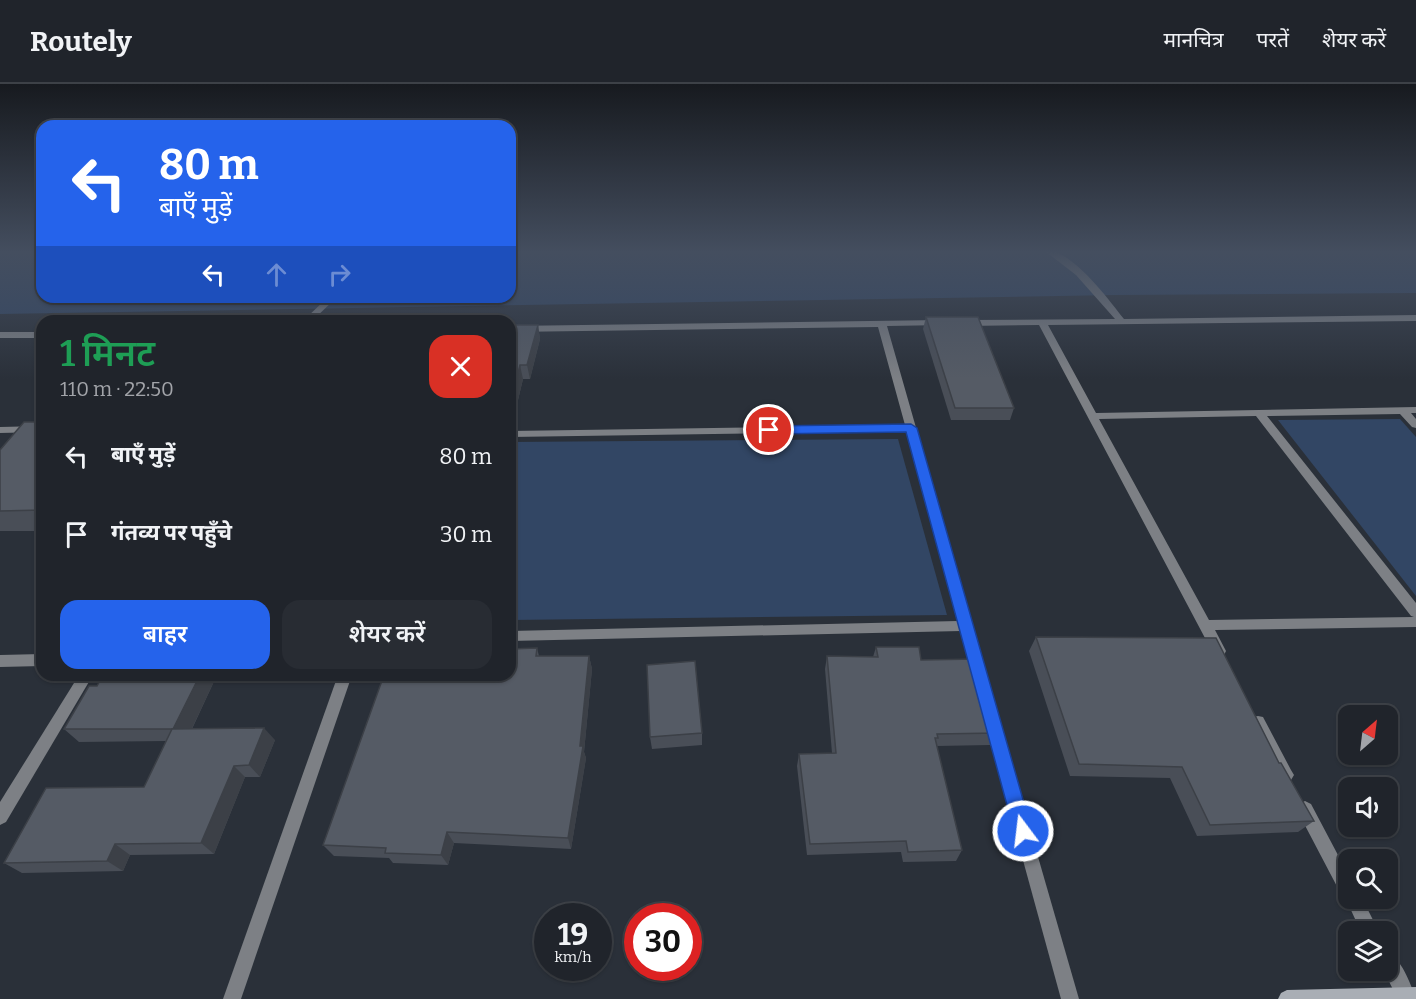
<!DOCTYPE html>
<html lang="hi">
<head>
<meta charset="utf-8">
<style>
  :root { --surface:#20242b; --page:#282c33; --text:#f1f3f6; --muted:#a2a4a9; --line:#3d4147; --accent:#2563eb }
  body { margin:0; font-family:Bitter,"Noto Sans Devanagari",serif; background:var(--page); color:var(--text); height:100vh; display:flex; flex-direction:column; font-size:22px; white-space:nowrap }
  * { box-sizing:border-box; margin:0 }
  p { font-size:20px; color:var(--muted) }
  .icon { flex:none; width:33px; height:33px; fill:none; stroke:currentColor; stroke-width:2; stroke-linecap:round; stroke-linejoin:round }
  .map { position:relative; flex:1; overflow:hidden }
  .panel { position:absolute; left:36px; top:231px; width:480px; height:366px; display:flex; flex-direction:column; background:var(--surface); border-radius:18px; box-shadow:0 2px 4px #0004,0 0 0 2px var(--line) }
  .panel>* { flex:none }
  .banner { position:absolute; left:36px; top:36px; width:480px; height:183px; border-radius:18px; box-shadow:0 2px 4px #0004,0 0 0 2px var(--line); background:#2563eb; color:#fff; overflow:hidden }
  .needle { width:39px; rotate:28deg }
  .fabs { position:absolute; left:1338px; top:621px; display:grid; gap:12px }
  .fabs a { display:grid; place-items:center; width:60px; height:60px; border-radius:12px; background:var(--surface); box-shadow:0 2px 4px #0004,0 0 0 2px var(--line); font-size:30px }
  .speed { position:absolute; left:534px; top:819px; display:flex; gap:12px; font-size:30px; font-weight:700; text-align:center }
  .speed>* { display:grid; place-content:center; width:78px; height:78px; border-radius:50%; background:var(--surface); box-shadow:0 2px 4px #0004,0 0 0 2px var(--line); line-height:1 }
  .speed small { font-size:15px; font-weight:400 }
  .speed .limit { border:9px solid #d22; background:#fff; color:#111 }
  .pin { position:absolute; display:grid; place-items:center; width:51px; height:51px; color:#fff; margin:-26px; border:3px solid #fff; border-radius:50%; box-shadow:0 2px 6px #0007 }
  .me { position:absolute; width:66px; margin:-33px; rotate:345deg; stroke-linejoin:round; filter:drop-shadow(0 0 4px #0008) }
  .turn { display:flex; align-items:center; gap:21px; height:126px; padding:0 24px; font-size:27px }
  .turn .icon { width:78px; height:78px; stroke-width:2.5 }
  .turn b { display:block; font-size:42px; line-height:51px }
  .lanes { display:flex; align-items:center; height:57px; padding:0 24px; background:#0003; justify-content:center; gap:30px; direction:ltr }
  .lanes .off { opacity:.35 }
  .round { display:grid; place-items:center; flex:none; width:63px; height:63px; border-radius:18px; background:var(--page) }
  .head { display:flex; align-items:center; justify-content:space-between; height:102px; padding:0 24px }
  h1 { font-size:36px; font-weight:600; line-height:45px; color:#1e9e55 }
  .action { display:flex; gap:12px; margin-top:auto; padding:12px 24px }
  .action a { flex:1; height:69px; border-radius:18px; background:var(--accent); color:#fff; font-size:24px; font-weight:600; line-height:69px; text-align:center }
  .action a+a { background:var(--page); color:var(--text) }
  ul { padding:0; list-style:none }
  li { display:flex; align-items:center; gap:18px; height:78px; padding:0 24px }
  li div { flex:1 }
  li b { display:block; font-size:22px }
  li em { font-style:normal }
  header { display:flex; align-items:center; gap:36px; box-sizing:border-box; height:84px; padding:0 30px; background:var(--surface); border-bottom:2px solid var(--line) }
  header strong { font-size:28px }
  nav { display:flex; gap:33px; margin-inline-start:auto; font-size:21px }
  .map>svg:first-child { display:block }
  .green { fill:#324664 }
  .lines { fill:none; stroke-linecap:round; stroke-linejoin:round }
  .street { fill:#7d8085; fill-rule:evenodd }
  .secondary { fill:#a9aeb5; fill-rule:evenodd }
  .wall { fill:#494e57 }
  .shaded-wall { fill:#3c4047 }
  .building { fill:#555b65; stroke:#3c4047; stroke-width:1.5 }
  .route { fill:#2563eb; stroke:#184099; stroke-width:1.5 }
</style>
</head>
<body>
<header>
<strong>Routely</strong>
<nav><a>मानचित्र</a><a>परतें</a><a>शेयर करें</a></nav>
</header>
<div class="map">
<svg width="1416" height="915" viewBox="0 0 1416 915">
  <rect width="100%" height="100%" fill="#2a3039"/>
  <!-- green -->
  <g class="green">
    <polygon points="0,167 42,167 42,213 510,213 510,167 1416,167 1416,209 1116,211 0,230"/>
    <polygon points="1400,335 1416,353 1416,512 1278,336"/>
    <polygon points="898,355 947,531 510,536 510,358"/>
  </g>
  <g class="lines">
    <!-- street -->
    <g class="street">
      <path d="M1045 167C1071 164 1108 215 1124 235L1416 231V237L1048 241 1096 329 1416 323V329H1411L1416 335V344L1412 343 1400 330 1267 332 1416 519V543L1215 546 1226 567 1224 571 1219 573 1214 571 1039 241 964 242 960 239 964 236 1115 235 1076 191ZM1256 332 1411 532 1414 533 1209 536 1099 335Z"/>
      <polygon points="328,213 337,213 312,237 303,237"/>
      <polygon points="941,236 945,239 944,241 887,242 986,589 984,593 979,595 974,593 961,547 510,557 510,547 958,537 907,347 510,353 510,347 905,341 878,243 510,248 510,242"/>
      <rect x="0" y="248" width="42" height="6"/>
      <polygon points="42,342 42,348 0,349 0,343"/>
      <polygon points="42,570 42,582 0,583 0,571"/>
      <polygon points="79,591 93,591 6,738 0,741 0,718"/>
      <polygon points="338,591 352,591 241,915 223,915"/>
      <polygon points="991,628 996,629 998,634 1079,915 1061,915 984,634 986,629"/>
      <polygon points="1258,632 1263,633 1291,686 1294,691 1291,696 1286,698 1281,696 1253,643 1251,638 1253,633"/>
      <polygon points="1305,717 1311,720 1348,790 1348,814 1362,814 1379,848 1361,848 1345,813 1342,812 1299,730 1297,725 1299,720"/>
      <path d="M1388 869C1401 874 1410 899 1415 912L1414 915H1398L1383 886H1388Z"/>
    </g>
    <!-- secondary -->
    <polygon class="secondary" points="1416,903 1416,915 1278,915 1281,909 1287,906"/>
  </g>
  <!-- wall -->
  <g class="wall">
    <polygon points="926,233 1014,324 1010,336 951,336 923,245"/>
    <polygon points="510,241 538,241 540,255 530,295 523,295 513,337 510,337"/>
    <polygon points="42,338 42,447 0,447 0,366"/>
    <polygon points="1036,553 1279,679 1314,737 1298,748 1197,752 1170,694 1070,692 1029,567"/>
    <polygon points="876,563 921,576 997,649 990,661 937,662 962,766 956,777 903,778 901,768 807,771 797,682 799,670 832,669 825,585 827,572 873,573"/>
    <polygon points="537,564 539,572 589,572 592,585 584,668 586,674 571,765 454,759 448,781 393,779 389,774 334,772 323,761"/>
    <polygon points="103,591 217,591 192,645 275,656 260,693 245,693 214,770 130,771 123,787 22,789 4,779 144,703 166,657 79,658 64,645 97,602"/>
    <polygon points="702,649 702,661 652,665 650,653"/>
  </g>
  <!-- shaded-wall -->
  <g class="shaded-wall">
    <polygon points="538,241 540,255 530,295 527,281"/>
    <polygon points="520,281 523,295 513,337 510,321"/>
    <polygon points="589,572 592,585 584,668 586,674 571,765 568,754 580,662"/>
    <polygon points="200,591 217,591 186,657 173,645"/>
    <polygon points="264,644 275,656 260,693 249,681"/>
    <polygon points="234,682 245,693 214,770 201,759"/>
    <polygon points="447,748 454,759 448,781 441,771"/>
    <polygon points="115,760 130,771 123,787 107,777"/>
  </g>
  <!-- building -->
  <g class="building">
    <polygon points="926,233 978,233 1014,324 955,324"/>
    <polygon points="510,241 538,241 527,281 520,281 510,321"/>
    <polygon points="24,338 42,338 42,426 0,427 0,366"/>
    <polygon points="1036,553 1216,554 1279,679 1281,679 1314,737 1210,741 1182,683 1079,680"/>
    <polygon points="876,563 919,563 921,576 976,575 997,649 937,650 938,654 935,654 962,766 908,768 906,757 810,760 799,670 836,669 827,572 878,573"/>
    <polygon points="537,564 536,572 589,572 580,662 583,662 568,754 447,748 441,771 385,769 386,764 323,761 384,591 510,591 510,565"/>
    <polygon points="695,577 702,649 650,653 647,581"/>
    <polygon points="103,591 200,591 173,645 64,645 89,602 97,602"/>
    <polygon points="264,644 249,681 234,682 201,759 115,760 107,777 4,779 46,704 144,703 172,645"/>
  </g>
  <!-- sky -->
  <linearGradient id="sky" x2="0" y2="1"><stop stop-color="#171a1f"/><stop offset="0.57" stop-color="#444e5f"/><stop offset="1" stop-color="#444e5f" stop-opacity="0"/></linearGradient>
  <rect width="1416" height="295" fill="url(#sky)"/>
  <!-- route -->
  <polygon class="route" points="911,340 917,344 1032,747 1029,753 1023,756 1016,753 1014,747 906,348 769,350 763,346 769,342"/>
</svg>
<div class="fabs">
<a><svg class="needle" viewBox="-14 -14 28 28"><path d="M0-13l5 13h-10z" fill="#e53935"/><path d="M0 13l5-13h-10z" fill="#a2a4a9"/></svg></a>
<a><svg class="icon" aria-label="sound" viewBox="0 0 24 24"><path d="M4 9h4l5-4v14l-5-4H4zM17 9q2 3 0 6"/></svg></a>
<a><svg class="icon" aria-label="search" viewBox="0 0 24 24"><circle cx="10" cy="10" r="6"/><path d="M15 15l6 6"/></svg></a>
<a><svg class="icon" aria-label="layers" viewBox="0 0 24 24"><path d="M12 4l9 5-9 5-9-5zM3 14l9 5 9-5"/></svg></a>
</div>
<div class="speed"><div>19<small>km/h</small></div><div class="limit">30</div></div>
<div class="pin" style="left:769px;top:346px;background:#d93025"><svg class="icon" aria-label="arrive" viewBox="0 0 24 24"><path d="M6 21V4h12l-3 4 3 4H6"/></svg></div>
<svg class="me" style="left:1023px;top:747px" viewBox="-20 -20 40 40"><circle r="17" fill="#2563eb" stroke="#fff" stroke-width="3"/><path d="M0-11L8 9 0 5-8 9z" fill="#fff"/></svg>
<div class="banner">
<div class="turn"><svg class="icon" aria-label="left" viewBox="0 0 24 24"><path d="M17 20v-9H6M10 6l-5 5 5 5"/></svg><div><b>80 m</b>बाएँ मुड़ें</div></div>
<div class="lanes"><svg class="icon" aria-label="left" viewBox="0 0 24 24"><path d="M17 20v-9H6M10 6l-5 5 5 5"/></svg><svg class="icon off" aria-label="ahead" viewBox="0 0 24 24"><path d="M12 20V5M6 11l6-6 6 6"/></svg><svg class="icon off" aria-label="right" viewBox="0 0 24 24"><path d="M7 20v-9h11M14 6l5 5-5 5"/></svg></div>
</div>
<section class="panel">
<div class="head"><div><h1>1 मिनट</h1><p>110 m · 22:50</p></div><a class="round" style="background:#d93025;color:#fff"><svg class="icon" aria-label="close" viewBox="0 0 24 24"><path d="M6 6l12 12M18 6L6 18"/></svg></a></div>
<ul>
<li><svg class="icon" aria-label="left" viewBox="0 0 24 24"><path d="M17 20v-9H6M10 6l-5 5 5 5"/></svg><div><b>बाएँ मुड़ें</b></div><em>80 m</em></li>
<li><svg class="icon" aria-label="arrive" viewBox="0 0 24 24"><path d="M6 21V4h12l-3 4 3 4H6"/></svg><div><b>गंतव्य पर पहुँचे</b></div><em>30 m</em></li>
</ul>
<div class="action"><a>बाहर</a><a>शेयर करें</a></div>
</section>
</div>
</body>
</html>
